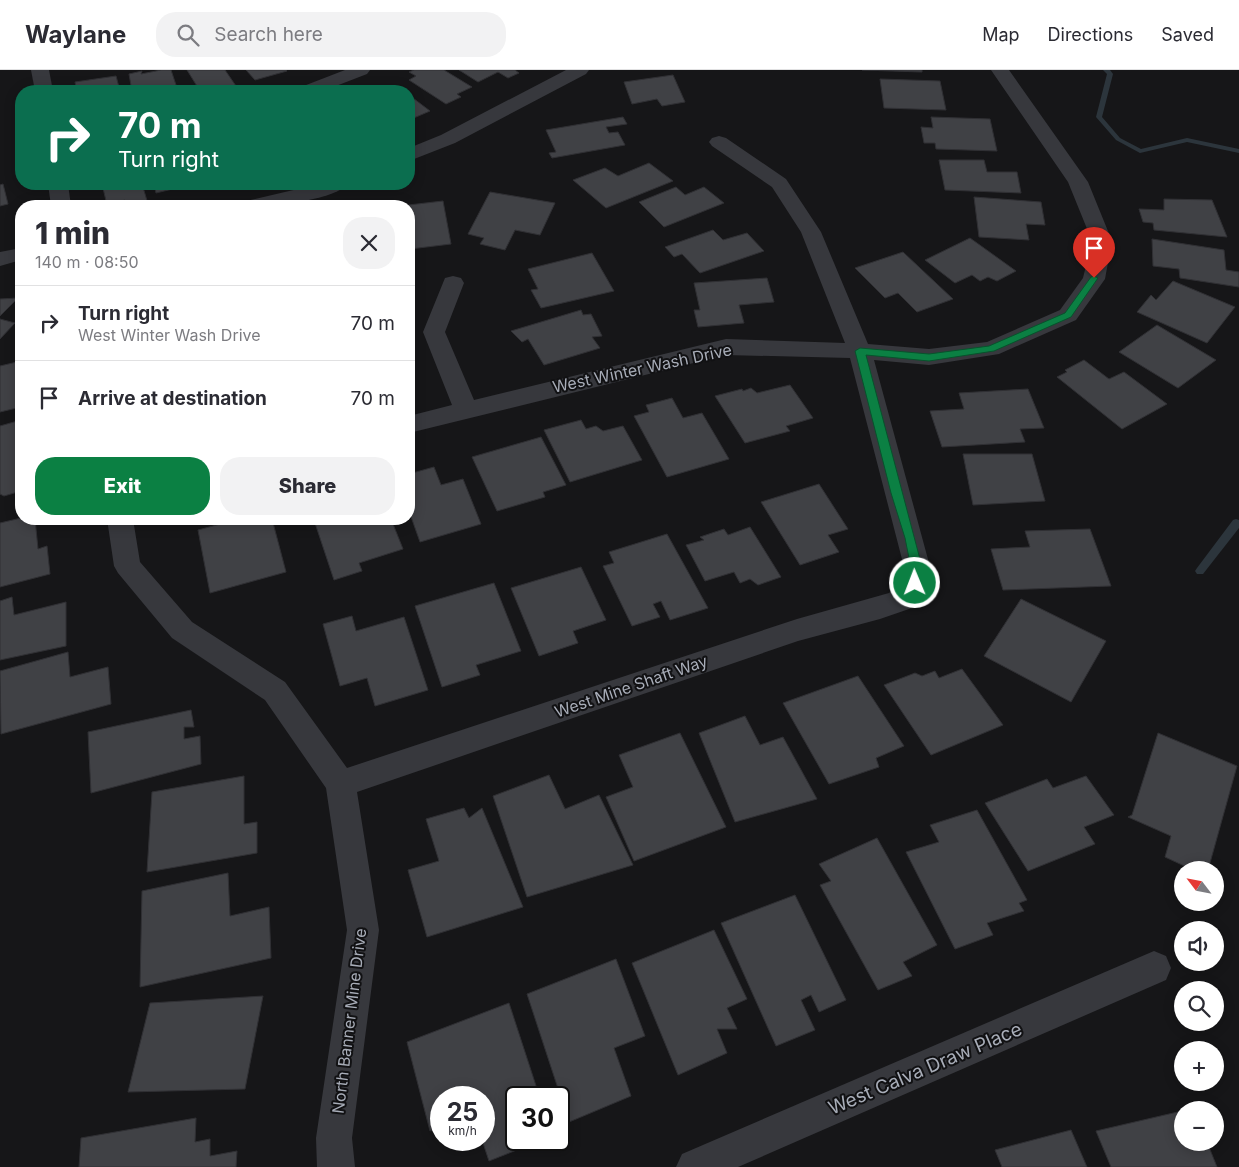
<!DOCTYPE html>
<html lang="en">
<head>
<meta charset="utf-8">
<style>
  :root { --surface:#fff; --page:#f2f2f3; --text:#2b2b33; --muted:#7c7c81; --line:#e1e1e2; --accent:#0b8043 }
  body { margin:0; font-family:Inter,sans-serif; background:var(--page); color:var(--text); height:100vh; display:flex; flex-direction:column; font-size:19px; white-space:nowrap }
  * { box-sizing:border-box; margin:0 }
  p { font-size:16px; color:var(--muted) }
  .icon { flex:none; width:28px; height:28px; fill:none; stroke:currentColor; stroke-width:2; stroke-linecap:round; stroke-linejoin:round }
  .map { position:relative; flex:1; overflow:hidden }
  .details { position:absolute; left:15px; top:130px; width:400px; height:325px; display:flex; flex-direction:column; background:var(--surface); border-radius:20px; box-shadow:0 2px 12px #0003 }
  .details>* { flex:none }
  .hud { position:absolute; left:15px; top:15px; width:400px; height:105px; border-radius:20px; box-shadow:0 2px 12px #0003; background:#0b6e4f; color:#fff; overflow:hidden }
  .needle { width:32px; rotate:302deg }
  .controls { position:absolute; left:1174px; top:791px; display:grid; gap:10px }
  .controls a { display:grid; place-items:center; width:50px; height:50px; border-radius:50%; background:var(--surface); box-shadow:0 2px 12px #0003; font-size:25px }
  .speed { position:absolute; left:430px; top:1016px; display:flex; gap:10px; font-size:25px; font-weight:700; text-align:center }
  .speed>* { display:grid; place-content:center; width:65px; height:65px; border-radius:50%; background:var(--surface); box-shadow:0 2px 12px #0003; line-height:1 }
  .speed small { font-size:12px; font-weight:400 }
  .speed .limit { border:2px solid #111; border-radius:8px; background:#fff; color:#111 }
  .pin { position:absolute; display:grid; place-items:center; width:42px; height:42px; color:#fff; margin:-51px -21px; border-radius:50% 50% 50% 0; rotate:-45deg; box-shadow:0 0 5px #0007 }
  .pin .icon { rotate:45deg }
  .me { position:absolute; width:55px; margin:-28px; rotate:359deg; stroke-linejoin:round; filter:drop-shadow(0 0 4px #0008) }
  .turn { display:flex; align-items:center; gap:18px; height:105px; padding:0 20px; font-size:22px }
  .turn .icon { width:65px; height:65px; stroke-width:2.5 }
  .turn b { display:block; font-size:35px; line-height:42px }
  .round { display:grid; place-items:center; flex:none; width:52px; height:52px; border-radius:20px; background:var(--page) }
  .headline { display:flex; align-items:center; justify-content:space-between; height:85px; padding:0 20px }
  h1 { font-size:30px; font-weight:800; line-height:38px }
  .action { display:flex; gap:10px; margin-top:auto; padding:10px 20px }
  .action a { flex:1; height:58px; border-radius:20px; background:var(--accent); color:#fff; font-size:20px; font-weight:800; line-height:58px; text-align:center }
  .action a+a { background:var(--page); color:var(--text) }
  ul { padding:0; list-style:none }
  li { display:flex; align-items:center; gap:15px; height:75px; padding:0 20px; border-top:1px solid var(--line) }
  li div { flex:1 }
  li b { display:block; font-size:19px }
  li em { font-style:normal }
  header { display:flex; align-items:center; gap:30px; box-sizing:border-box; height:70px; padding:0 25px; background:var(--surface); border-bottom:1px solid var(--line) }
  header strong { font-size:24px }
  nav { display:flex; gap:28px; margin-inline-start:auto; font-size:18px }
  .search { width:350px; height:45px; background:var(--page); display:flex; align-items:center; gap:12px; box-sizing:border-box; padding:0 18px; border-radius:20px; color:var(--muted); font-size:19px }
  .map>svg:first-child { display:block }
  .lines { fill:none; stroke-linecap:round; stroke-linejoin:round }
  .stream { fill:#2c353c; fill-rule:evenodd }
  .building { fill:#404145; stroke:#303034 }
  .street { fill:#37383d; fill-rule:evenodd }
  .route { fill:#0b8043; stroke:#07532c }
  .labels { text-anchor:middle; stroke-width:4; stroke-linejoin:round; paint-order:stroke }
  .street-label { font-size:16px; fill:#a8adb8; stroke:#111113 }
  .near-street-label { font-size:19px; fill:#a8adb8; stroke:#111113 }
</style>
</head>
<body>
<header>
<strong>Waylane</strong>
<div class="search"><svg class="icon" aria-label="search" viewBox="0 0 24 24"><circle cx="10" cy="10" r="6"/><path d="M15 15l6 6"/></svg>Search here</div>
<nav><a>Map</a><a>Directions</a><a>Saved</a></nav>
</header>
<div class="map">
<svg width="1239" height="1097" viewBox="0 0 1239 1097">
  <rect width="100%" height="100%" fill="#161618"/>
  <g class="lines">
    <!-- stream -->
    <g class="stream">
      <polygon points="1103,0 1110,0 1113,4 1102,47 1120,68 1141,79 1187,68 1239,79 1239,83 1187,72 1140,83 1116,70 1096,47 1107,4"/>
      <polygon points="1236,449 1239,450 1239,458 1203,504 1197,504 1195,501 1197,498 1233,450"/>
    </g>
  </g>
  <!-- building -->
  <g class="building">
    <polygon points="161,0 171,0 178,21 132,21 129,4 142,1 141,4"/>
    <polygon points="187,0 225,0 236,16 211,21 200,21"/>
    <polygon points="246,0 286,0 287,1 255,10"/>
    <polygon points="414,0 444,0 472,17 457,24 461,27 446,34 409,10 416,6 409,2"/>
    <polygon points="459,0 515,0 519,3 508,8 498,2 478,12"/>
    <polygon points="862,0 922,0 922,2"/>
    <polygon points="673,5 685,32 662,36 657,29 632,34 624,12"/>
    <polygon points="116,6 120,21 77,21 75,12"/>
    <polygon points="880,9 940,11 946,40 884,38"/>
    <polygon points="409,25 430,41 409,50"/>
    <polygon points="623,47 627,54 606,57 609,63 618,62 625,75 552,88 549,83 556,82 546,60"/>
    <polygon points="931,47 990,49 997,81 936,79 935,73 924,73 921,57 933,58"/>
    <polygon points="939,90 984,90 987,102 1017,102 1021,123 945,120"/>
    <polygon points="649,93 673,111 606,138 573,110 605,98 618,106"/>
    <polygon points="3,114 8,134 0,136 0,115"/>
    <polygon points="102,114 142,114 148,134 127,136 125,130 107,135"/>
    <polygon points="154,114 193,114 156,123"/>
    <polygon points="676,117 685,125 704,117 724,133 664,157 639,132"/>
    <polygon points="490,122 555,133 540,165 515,160 505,180 480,174 484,168 468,164"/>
    <polygon points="974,127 1041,132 1045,155 1026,154 1029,170 979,167"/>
    <polygon points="1164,129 1212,130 1227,167 1154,160 1153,153 1143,152 1139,139 1164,140"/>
    <polygon points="443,131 451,174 410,179 409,136 400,136"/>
    <polygon points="713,160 723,170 747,163 764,181 700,203 682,184 674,187 665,177"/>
    <polygon points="970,168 1016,201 997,211 988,207 980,211 972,205 955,213 925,190"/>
    <polygon points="1152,169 1224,180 1226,200 1239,202 1239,217 1180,208 1179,199 1153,196"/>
    <polygon points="903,182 953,229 917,242 898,223 885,228 855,198"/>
    <polygon points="592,183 614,221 541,238 531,220 538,219 528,199"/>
    <polygon points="767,208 774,232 739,235 744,253 698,257 694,240 700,240 694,213"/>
    <polygon points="1173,211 1235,237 1207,273 1137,242 1151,225 1156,230"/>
    <polygon points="18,228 0,246 0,229"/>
    <polygon points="581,240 583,245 591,244 602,266 592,267 600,278 544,295 528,269 522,272 511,261"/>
    <polygon points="0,249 15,253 0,269"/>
    <polygon points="1157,255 1216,290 1178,318 1119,282"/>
    <polygon points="1084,290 1109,309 1124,302 1167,334 1122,359 1057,307 1067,302 1065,300"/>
    <polygon points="21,291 21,337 0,342 0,296"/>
    <polygon points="790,315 813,348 786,356 790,361 745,373 715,326 742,319 743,321 751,318 757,323"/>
    <polygon points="1028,319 1044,358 1020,359 1025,372 942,377 930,341 964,339 959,323"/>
    <polygon points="672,328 683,348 702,343 729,389 667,407 634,346 649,342 646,335"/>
    <polygon points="21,350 21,421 4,426 0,424 0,356"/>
    <polygon points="581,350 586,359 596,356 603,361 623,356 642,390 570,412 544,360"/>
    <polygon points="541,367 566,415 543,422 545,427 497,441 472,387"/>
    <polygon points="963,384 1032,384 1045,431 973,435"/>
    <polygon points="434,397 441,415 463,409 481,454 420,472 409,441 409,404"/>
    <polygon points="819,414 848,459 828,465 839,482 800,495 761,432"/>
    <polygon points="21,448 35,449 38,479 47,476 50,504 0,517 0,453"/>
    <polygon points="239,449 272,449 286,502 210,523 198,460"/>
    <polygon points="329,449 391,449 403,479 359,493 362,501 334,510 315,453"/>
    <polygon points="750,457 781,507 758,515 750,509 740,513 734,502 705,511 686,475 704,470 700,467 724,459 728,465"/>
    <polygon points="1090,459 1111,516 1003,520 991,479 1030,477 1025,461"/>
    <polygon points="667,464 708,538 670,550 661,531 653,534 660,547 632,556 603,496 614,493 609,482"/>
    <polygon points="581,497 606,550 573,561 578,573 539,586 511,518"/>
    <polygon points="494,513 521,581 476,595 480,605 442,617 415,536"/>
    <polygon points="12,527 14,545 66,532 66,576 0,590 0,531"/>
    <polygon points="1021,529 1106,571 1071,632 984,586"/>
    <polygon points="352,546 356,561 404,547 428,620 375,636 367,608 340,616 323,554"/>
    <polygon points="68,582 70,607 108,597 111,634 1,664 0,601"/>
    <polygon points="962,599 1003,655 931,685 884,615 915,603 922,606 935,601 939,608"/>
    <polygon points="858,606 904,676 876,688 879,697 829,714 783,633"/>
    <polygon points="191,640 194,657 184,657 184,669 200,666 201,694 91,723 88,662"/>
    <polygon points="745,646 760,675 783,667 817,729 735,752 699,663"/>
    <polygon points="680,663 726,757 634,791 606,727 633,717 619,685"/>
    <polygon points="1158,663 1237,696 1208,800 1193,800 1165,787 1171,766 1128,747 1132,745"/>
    <polygon points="549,705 565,739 599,725 633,795 527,827 493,726"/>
    <polygon points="244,706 244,754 257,752 257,783 147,802 152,722"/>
    <polygon points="1086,706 1114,745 1084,757 1095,774 1028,801 985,733 1047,709 1053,718"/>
    <polygon points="464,738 469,748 482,738 523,837 427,867 408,800 439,791 426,749"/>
    <polygon points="977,740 1027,830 1019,833 1024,841 987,853 993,865 955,879 906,782 939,772 930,755"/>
    <polygon points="877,768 937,875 903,892 912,906 878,920 820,815 831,811 819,794"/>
    <polygon points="228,803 230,846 269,837 271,888 140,917 142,821"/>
    <polygon points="795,825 846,930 819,942 811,925 801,930 815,960 776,976 721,853"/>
    <polygon points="714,860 747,929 727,938 737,959 717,959 727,983 678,1005 632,893"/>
    <polygon points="616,889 645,966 614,978 631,1026 569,1052 527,924"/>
    <polygon points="263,926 245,1019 128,1022 150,933"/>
    <polygon points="509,933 540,1028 516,1028 516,1070 542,1070 489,1091 482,1070 484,1028 441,1028 441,1056 430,1061 407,972"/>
    <polygon points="1182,1041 1182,1072 1207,1072 1217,1097 1111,1097 1096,1061"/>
    <polygon points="196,1048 195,1072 210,1069 210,1086 237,1081 236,1097 79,1097 81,1068"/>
    <polygon points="1071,1060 1087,1097 1002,1097 995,1080"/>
    <polygon points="454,1070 475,1070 456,1078"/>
  </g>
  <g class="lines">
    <!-- street -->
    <g class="street">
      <polygon points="31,0 49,0 53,21 35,21"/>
      <polygon points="345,0 370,0 367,4 323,21 298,21 301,17"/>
      <polygon points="566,0 589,0 586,4 455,73 409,91 409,78 441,65"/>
      <polygon points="991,0 1009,0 1088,112 1112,171 1105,209 1076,250 999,284 929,295 874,290 929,493 928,513 925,520 922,528 909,539 880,549 798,571 357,722 379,860 352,1068 355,1097 317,1097 316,1068 347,860 326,718 265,630 172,568 118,503 114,496 107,449 133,449 140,492 192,552 285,612 347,698 797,549 889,523 901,513 903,493 850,288 726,285 409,363 409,346 452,335 423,262 445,208 453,206 461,208 464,213 445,262 474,330 726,269 845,273 801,162 772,117 712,76 709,72 712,68 719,66 726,68 786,109 821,162 868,274 929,279 987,272 1060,240 1083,208 1092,171 1068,112"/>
      <polygon points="48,114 68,114 71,136 51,136"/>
      <path d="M319 114H347C334 132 260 137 239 136L242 132Z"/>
      <polygon points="21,178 21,190 0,196 0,182"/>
      <polygon points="1154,881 1166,886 1171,898 1166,910 738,1097 676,1097 682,1084"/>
    </g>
  </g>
  <!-- route -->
  <polygon class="route" points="1094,206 1098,208 1071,247 994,281 929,291 866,285 921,493 921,513 915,518 911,516 910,493 905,468 891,423 855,281 860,278 929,284 989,276 1065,243 1091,207"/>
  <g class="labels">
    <!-- street labels -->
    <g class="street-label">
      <text transform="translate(642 298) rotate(-12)" y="6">West Winter Wash Drive</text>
      <text transform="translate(631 616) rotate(-19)" y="6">West Mine Shaft Way</text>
      <text transform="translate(349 951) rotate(-83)" y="6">North Banner Mine Drive</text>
    </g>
    <!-- near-street labels -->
    <g class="near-street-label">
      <text transform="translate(925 998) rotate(-23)" y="7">West Calva Draw Place</text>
    </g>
  </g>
</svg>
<div class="controls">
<a><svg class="needle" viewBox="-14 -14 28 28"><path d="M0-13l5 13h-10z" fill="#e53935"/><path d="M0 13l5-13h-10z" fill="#7c7c81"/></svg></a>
<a><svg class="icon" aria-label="sound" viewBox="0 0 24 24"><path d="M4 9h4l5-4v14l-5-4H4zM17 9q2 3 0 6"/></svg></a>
<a><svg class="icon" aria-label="search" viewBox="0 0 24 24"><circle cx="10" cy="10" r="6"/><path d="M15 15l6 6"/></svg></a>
<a>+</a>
<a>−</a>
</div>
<div class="speed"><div>25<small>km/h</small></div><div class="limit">30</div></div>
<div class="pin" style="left:1094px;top:208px;background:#d93025"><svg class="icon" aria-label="arrive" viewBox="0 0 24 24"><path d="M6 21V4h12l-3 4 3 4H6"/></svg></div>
<svg class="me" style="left:915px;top:513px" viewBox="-20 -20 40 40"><circle r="17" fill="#0b8043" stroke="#fff" stroke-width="3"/><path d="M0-11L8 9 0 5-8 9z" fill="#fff"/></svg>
<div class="hud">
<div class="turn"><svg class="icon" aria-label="right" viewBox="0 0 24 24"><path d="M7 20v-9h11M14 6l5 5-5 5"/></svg><div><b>70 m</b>Turn right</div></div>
</div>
<section class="details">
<div class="headline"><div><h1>1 min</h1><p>140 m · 08:50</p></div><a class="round"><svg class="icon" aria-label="close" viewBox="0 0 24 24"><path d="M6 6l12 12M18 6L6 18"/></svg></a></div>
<ul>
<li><svg class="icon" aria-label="right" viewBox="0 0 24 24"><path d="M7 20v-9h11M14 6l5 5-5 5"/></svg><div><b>Turn right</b><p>West Winter Wash Drive</p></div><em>70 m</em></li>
<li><svg class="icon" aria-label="arrive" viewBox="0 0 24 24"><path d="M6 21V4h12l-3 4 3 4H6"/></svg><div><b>Arrive at destination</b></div><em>70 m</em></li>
</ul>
<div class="action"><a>Exit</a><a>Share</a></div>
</section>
</div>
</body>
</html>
